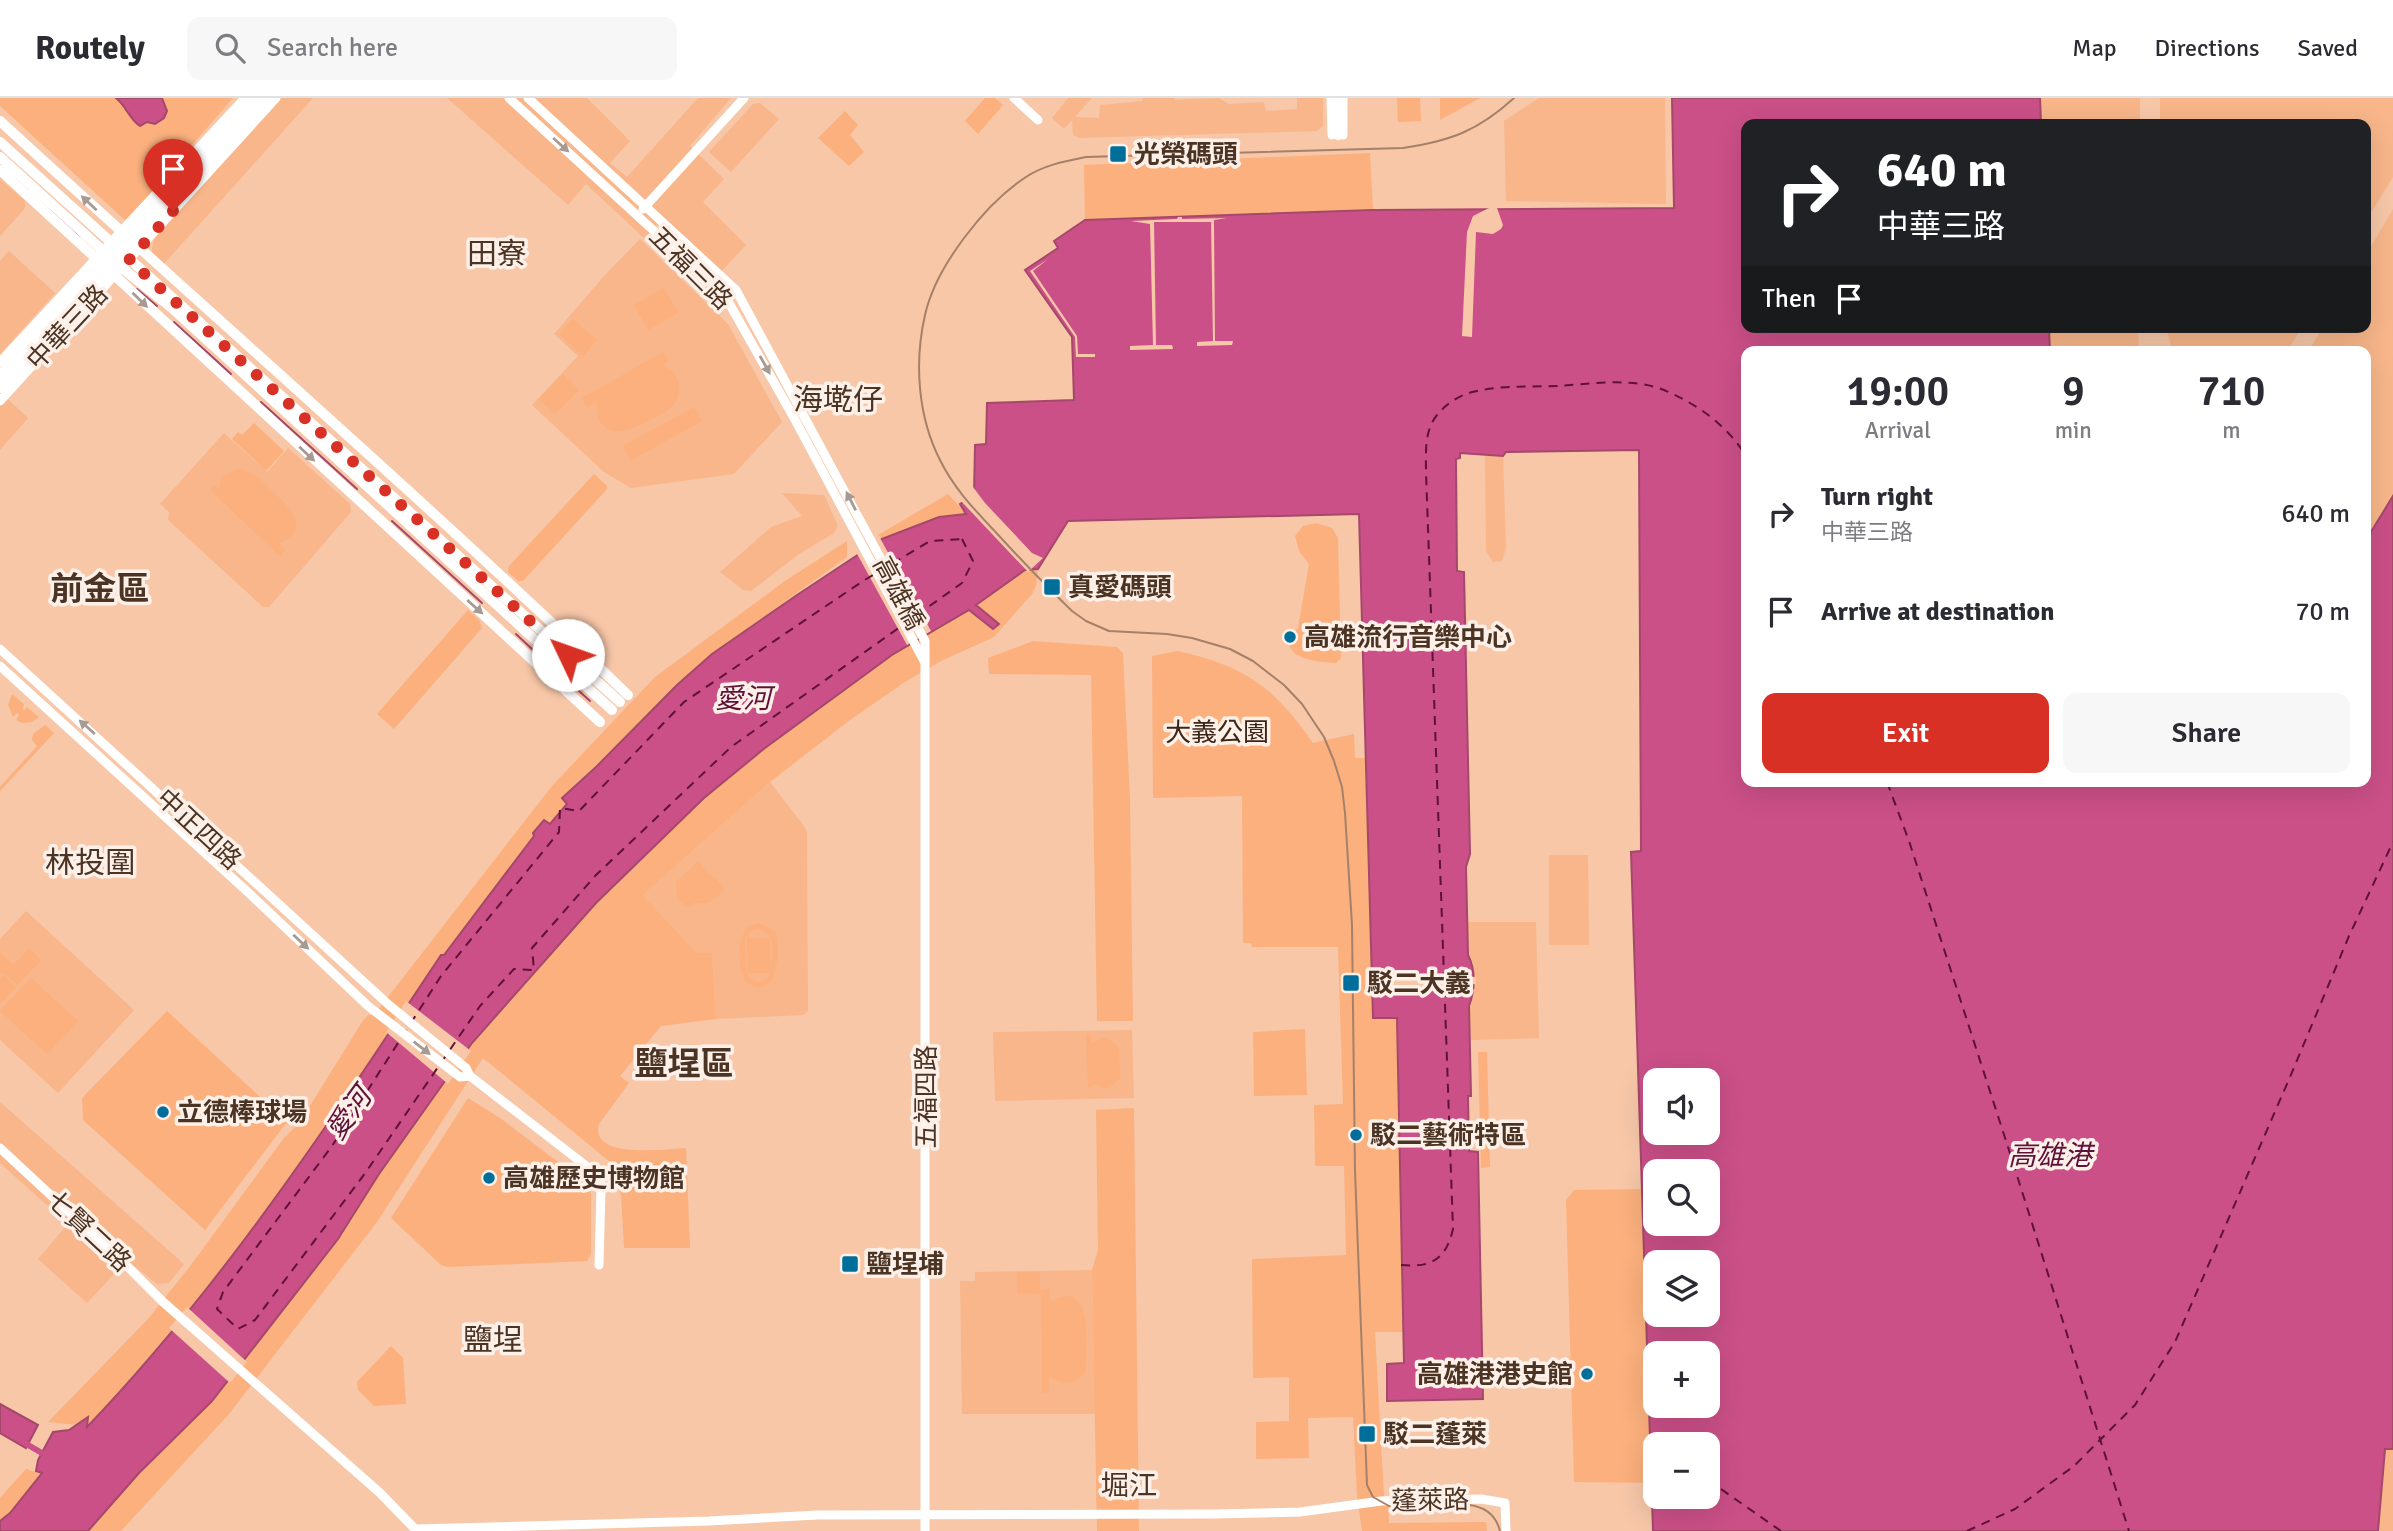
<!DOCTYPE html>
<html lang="en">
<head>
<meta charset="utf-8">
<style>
  :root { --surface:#fff; --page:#f7f7f7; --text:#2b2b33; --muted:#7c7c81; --line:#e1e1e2; --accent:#d93025 }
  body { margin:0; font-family:Signika,"Noto Sans TC",sans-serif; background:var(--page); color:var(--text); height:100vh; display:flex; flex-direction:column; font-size:26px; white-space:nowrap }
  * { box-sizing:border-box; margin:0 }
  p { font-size:23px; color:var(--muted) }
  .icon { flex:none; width:38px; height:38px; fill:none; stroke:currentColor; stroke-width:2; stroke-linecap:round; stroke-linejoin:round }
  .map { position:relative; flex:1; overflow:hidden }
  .drawer { position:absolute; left:1741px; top:248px; width:630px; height:441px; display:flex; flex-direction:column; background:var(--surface); border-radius:14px; box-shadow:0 7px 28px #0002 }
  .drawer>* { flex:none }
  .banner { position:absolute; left:1741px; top:21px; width:630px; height:214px; border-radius:14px; box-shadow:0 7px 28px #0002; background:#202124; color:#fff; overflow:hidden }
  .tools { position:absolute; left:1643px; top:970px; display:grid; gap:14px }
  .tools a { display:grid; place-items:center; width:77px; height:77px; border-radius:14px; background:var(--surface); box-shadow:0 7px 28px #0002; font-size:35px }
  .pin { position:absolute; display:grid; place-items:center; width:60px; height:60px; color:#fff; margin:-72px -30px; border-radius:50% 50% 50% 0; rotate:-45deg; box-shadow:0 0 7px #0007 }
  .pin .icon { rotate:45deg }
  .me { position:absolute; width:77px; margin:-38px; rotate:312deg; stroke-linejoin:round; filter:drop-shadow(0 0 5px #0008) }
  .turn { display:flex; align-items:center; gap:24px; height:147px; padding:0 21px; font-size:32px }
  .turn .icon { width:91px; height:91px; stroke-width:2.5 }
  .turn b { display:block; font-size:49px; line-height:60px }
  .then { display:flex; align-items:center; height:66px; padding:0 21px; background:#0003; gap:14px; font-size:26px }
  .eta { display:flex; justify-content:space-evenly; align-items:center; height:119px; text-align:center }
  .eta b { font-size:42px; font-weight:600; line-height:49px }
  .button { display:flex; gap:14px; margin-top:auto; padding:14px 21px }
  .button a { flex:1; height:80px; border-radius:14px; background:var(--accent); color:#fff; font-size:28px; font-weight:600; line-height:80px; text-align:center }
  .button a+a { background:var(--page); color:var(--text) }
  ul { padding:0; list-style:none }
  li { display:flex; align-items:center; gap:21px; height:98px; padding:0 21px }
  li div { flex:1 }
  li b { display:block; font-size:26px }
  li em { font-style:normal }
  header { display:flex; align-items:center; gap:42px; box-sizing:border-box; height:98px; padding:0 35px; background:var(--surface); border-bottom:2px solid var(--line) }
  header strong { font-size:33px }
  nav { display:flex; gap:38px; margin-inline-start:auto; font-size:24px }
  .search { width:490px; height:63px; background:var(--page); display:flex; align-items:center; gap:18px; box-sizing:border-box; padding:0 24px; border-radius:14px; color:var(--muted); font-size:26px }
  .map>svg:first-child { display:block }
  .built { fill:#f8b68a }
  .green { fill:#fbb07d; fill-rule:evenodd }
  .water { fill:#cb5088; stroke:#a5486a; stroke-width:2; fill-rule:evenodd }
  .pier { fill:#f7c7a8 }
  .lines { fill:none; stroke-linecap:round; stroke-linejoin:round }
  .stream { stroke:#a5486a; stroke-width:2 }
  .canal { stroke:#cb5088; stroke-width:6 }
  .ferry { stroke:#5f1139; stroke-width:2; stroke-dasharray:9 7; stroke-linecap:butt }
  .tertiary { stroke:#fff; stroke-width:9 }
  .secondary { stroke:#fff; stroke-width:10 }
  .primary { stroke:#fff; stroke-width:10 }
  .tram { stroke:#a58169; stroke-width:2 }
  .oneway { fill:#a69a92 }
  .route { stroke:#d93025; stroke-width:12; stroke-dasharray:0 21.6 }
  .poi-dot { fill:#006e9a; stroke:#fdf0e8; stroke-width:2.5 }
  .labels { text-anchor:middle; stroke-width:7; stroke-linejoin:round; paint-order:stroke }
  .poi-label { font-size:26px; font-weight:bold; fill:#4c3424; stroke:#fdf0e8; text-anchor:start }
  .street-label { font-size:26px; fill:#4c3424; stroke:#fdf0e8 }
  .park-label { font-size:26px; fill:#3b2618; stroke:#fdf0e8 }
  .water-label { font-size:28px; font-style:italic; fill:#5f1139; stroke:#fdf0e8 }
  .neighbourhood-label { font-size:28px; fill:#4c3424; stroke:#fdf0e8 }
  .quarter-label { font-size:30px; fill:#4c3424; stroke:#fdf0e8 }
  .district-label { font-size:33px; font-weight:bold; fill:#4c3424; stroke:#fdf0e8 }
</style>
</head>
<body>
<header>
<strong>Routely</strong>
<div class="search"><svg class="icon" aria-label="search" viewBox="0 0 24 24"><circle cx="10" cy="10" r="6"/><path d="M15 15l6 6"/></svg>Search here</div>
<nav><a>Map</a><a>Directions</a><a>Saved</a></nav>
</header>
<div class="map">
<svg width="2393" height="1433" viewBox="0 0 2393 1433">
  <rect width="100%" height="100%" fill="#f7c7a8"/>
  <!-- built -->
  <g class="built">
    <polygon points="281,0 313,0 162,168 151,157 154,140"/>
    <polygon points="447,0 587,0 630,43 610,65 627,79 698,0 731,0 690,48 724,81 703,104 746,147 716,179 658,126 644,140 586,86 568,107"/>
    <polygon points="1068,0 1092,0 1075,19 1099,20 1100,7 1142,3 1143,0 1175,0 1175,2 1218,0 1229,6 1264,4 1266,13 1297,11 1297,0 1323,0 1323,28 1317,33 1080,40 1073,37 1072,22 1064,31 1052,20"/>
    <polygon points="1539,0 1665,0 1666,106 1506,103 1504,23"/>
    <polygon points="2040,0 2140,0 2140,26 2041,26"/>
    <polygon points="2160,0 2393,0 2393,79 2366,123 2366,26 2160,26"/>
    <polygon points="760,5 779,21 731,74 709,54 753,6"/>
    <polygon points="0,81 25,103 25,110 0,138"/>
    <polygon points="2393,111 2393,398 2366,442 2366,254 2308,254 2323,229 2366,229 2366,157"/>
    <polygon points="640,141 728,226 782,324 734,376 631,390 604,374 532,307 578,258 554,236 604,178"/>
    <polygon points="9,153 55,195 0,256 0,163"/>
    <polygon points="2049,229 2138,229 2139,254 2050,254"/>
    <polygon points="2166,229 2302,229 2287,254 2173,254"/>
    <polygon points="0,294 28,320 0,352"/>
    <polygon points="224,335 267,374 288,350 350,406 351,414 269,509 263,509 168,422 169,414 160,406"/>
    <polygon points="1485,358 1503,358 1506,450 1502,463 1493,464 1486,453"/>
    <polygon points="782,395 824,397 838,428 834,435 799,456 751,493 743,492 720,474 771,429 802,418"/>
    <polygon points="770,684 804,728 807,735 808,913 803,917 716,921 712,855 697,855 643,797"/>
    <polygon points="1549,757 1588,757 1589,847 1549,847"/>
    <polygon points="26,813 134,912 58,995 0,942 0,841"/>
    <polygon points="1467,824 1536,824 1539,940 1470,942 1469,908 1473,897 1473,866 1468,857"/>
    <polygon points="1132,932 1134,1000 995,1003 993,934"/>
    <polygon points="0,1004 184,1166 169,1185 157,1186 127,1162 87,1205 38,1161 68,1126 0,1065"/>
    <polygon points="1092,1172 1095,1316 962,1316 960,1183 975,1183 975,1174"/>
    <polygon points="2385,1350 2393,1351 2393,1433 2378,1433"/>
  </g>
  <!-- green -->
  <g class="green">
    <polygon points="0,0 233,0 126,123 0,8"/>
    <polygon points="985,0 995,0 1003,7 978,36 965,23"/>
    <polygon points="1397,0 1420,0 1421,23 1398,24"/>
    <polygon points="1440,0 1480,0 1440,22"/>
    <polygon points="845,13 858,27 850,37 864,54 849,68 818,40"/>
    <polygon points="1370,55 1373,112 1085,122 1084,67"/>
    <polygon points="664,190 678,215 648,232 634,207"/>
    <polygon points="573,221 597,242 583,258 559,236"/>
    <path d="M663 254 668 263 662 267C680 274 686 297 670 310 663 316 654 320 646 324 622 337 595 340 597 304L587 309 582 300Z"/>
    <polygon points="563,276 579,292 555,316 539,301"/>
    <polygon points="694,309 702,323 631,362 623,348"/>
    <polygon points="254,325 284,353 266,373 232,341 238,334 242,337"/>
    <path d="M238 371C254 372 263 384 274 395 291 411 312 432 279 445L285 452 280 458 210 392 214 387 219 391 222 378Z"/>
    <polygon points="594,376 607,388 607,391 523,483 518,483 508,474 509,468"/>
    <polygon points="948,396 967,416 939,419 882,441 878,437"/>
    <path d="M1316 425 1332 430 1338 440 1341 560 1336 565C1316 564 1271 559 1298 530L1309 466 1299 453 1295 438 1303 428Z"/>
    <path d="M847 443V459L712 556 562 700 567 705 550 726 543 722 533 735 534 737 444 858 441 857C332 1021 225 1185 88 1328L48 1324 148 1221 191 1167 284 1040 300 1024 362 924 368 917H374L552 688 655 579 785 483Z"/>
    <path d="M1038 471 1036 488 1032 496 994 539 941 563 905 584 850 622 770 684 643 797 697 855H712L716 921 661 928 620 978 629 985 599 1026C589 1062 666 1051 686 1050L690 1150H624L621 1098 615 1068 483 960 377 1124 229 1316 121 1433H88L139 1375 212 1303 338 1141 379 1076 472 945 596 805 704 700 765 650 892 557 969 512 994 531 998 526 976 507 1025 472Z"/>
    <polygon points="468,512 479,522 482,530 394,631 377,616"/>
    <polygon points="1033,543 1117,549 1123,555 1130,701 1133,923 1097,923 1091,577 989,576 988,560"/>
    <path d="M1178 553C1245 568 1274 589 1313 645L1354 636 1355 660H1366L1373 920H1397L1403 1234H1375L1384 1399H1388L1389 1425 1486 1424 1487 1433H1362L1357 1398 1353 1319 1308 1320 1309 1360 1256 1361V1324L1289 1323V1279L1253 1280 1252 1161 1346 1157 1344 1068H1315L1314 1007 1343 1006 1338 849H1252L1251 845H1243L1242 698 1153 700 1152 558Z"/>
    <polygon points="12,596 24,606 23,611 25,612 27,609 39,619 32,624 22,625 16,622 19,617 17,615 13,619 8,607"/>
    <polygon points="45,627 54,635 0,693 0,689 37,648 32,642 33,636"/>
    <path d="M699 763C705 776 718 780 725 792L708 805H694L688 810 677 800 676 784Z"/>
    <path d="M759 825 775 833C781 853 778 907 745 883 737 866 736 841 750 827ZM758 831C777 836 773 854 770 870V840H747L748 875H771L767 881 758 884 749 880 746 873 745 841 751 833Z"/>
    <polygon points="29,851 41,862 17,887 5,875 4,877 16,889 0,906 0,881 4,877 0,873 0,855 13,867"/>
    <polygon points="31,880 78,923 47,956 0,913"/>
    <polygon points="167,913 287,1024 205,1132 83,1022 82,1000"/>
    <polygon points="1305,931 1307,997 1254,998 1253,934"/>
    <polygon points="1091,935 1091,945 1105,939 1119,949 1120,981 1107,991 1093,985 1092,989 1088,989 1086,936"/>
    <polygon points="1478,954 1487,954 1490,1069 1481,1070"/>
    <polygon points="468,1000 500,1020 587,1086 591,1095 591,1156 587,1163 448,1169 441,1167 391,1120"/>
    <polygon points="1134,1010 1139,1433 1097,1433 1092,1172 1098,1152 1096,1012"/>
    <polygon points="1643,1091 1652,1385 1574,1384 1566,1102 1574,1092"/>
    <path d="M1017 1174H1040V1192L1049 1191 1050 1204C1095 1178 1086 1249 1086 1273 1075 1287 1064 1288 1049 1279V1294L1042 1295 1041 1196 1017 1195Z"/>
    <polygon points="391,1248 403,1260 406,1306 374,1308 358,1292 357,1284"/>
    <polygon points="26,1371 42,1376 10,1415 0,1423 0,1400"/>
  </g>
  <!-- water -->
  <g class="water">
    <path d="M116 0H162L167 13 164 20 155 26 147 24 140 28C129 21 127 9 116 0Z"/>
    <path d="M1672 0H2040L2041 26H1746V229H2049L2050 254H1746V684H2366V442L2393 398V1351H2385L2378 1433H1653L1631 754 1641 753 1639 352 1506 354 1503 358 1460 355V360L1456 361 1457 473 1464 474 1470 756 1466 769 1468 857C1476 872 1475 892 1469 908L1471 998H1468L1469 1053 1478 1054 1483 1301 1387 1303V1266L1404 1265 1397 920H1373L1359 416 1068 423 1038 471 1025 472 976 507 999 526 993 531 969 512 892 557 765 650 704 700 596 805 472 945 379 1076 338 1141 212 1303 139 1375 88 1433H0V1423L10 1415 42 1375 36 1373 38 1362 53 1334 69 1332 88 1319 87 1329C224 1186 332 1021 441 857H444L534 738 533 735 544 722 550 726 567 706 562 700 596 669 677 587 712 556 797 497 882 441 939 419 966 416 960 406 974 397 975 347 986 346 987 305 1074 302 1072 239 1025 172 1058 150 1054 143 1085 122 1373 112 1674 110ZM1656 982H1708V1034H1656ZM1656 1073H1708V1125H1656ZM1656 1164H1708V1216H1656ZM1656 1255H1708V1307H1656ZM1656 1346H1708V1398H1656Z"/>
    <polygon points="0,1306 38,1327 26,1350 0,1335"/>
  </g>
  <!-- pier -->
  <g class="pier">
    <polygon points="1489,110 1497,110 1503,127 1501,131 1493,136 1476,134 1472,239 1462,238 1467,134 1473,118"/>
    <polygon points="1178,119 1182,119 1182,121 1227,120 1214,122 1215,243 1233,243 1232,247 1197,248 1197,244 1213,243 1211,124 1154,124 1156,247 1172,247 1173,251 1130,252 1130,248 1153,247 1150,126 1131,123 1177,121"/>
    <polygon points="1048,161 1033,173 1077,238 1078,256 1095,256 1095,259 1076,259 1075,239 1030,173"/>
    <polygon points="973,389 985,405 1032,455 1043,460 1028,474 961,403 971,395"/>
    <polygon points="880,440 931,533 907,547 856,454"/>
    <polygon points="1418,876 1476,879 1476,886 1432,890 1376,887 1369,890 1368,880 1382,882"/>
    <polygon points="406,903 471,953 448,986 386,934"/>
    <polygon points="187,1209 247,1264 230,1285 169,1230"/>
  </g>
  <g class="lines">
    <!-- stream -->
    <g class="stream">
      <polyline points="16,80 28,91"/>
      <polyline points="50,111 80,138"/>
      <polyline points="137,191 157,208"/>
      <polyline points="174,224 231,276"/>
      <polyline points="261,304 357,391"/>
      <polyline points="392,423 482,505"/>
      <polyline points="516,536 533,552"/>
      <polyline points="545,562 590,603"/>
    </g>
    <!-- canal -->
    <polyline class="canal" points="23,1344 47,1358"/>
    <!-- ferry -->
    <g class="ferry">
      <polygon points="962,441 973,463 962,485 731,649 596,777 532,850 534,872 514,871 480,908 366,1074 255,1222 238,1231 217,1211 223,1194 332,1048 441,878 559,734 560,710 579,713 684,604 863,483 930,443"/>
      <polyline points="1887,684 1909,743 2008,1049 2129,1433"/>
      <path d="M1401 1167C1432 1170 1446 1161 1453 1131L1426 374C1426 355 1424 333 1437 317 1446 306 1458 298 1472 294 1500 287 1529 289 1558 288 1591 286 1632 279 1664 292 1697 306 1727 327 1746 358"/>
      <polyline points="1652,1356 1656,1357"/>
      <polyline points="1708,1382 1781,1433"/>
      <polyline points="1967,1433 2015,1411 2074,1368 2135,1307 2175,1244 2290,979 2349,838 2393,744"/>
    </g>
    <!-- tertiary -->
    <g class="tertiary">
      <polyline points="509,0 725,198 793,318 924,563"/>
      <polyline points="528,0 736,192 925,543 925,1433"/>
      <polyline points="1014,0 1038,22"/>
      <polyline points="1331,0 1332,37"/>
      <polyline points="1343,0 1343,37"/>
      <polyline points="643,111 744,0"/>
      <polyline points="0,264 245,0"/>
      <polyline points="0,303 276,0"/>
      <polyline points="0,551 389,907 466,970 470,978 594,1074 600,1082 601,1091 599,1167"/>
      <polyline points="0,568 251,797 368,908 460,979 470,978"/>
      <polyline points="0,1050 126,1167 162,1203 379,1394 415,1431 709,1423 817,1417 1212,1416 1300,1414 1381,1403 1481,1401 1505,1405 1506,1433"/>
    </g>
    <!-- secondary -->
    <g class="secondary">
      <polyline points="1337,0 1338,37"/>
      <path d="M0 23C209 215 423 401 628 597"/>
      <polyline points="0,44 620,604"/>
      <polyline points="0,59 122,170 172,210 612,612"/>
      <polyline points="0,72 600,624"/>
    </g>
    <!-- primary -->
    <g class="primary">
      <polyline points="0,277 254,0"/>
      <polyline points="0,290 265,0"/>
    </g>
    <!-- tram -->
    <path class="tram" d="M1500 1433C1496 1417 1486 1409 1469 1407L1389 1408 1373 1399 1367 1387 1355 1073 1352 827 1345 715 1342 689 1334 663 1324 639 1302 606 1284 587 1253 563 1230 551 1192 540 1167 536 1109 533 1086 523 1072 513C1048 490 1025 466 1002 441 979 416 955 393 940 362 918 319 914 265 925 217 936 168 985 106 1026 79 1044 67 1066 63 1086 59L1403 50C1450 43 1478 33 1514 0"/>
  </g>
  <!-- one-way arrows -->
  <defs><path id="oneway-solid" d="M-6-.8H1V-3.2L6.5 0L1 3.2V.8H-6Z" transform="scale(1.75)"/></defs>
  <g class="oneway">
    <use href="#oneway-solid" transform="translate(561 47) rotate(42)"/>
    <use href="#oneway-solid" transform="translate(89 105) rotate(-137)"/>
    <use href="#oneway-solid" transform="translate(140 202) rotate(44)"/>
    <use href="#oneway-solid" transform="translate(765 267) rotate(61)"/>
    <use href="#oneway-solid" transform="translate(307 356) rotate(43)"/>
    <use href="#oneway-solid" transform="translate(851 403) rotate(-117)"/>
    <use href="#oneway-solid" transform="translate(475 509) rotate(42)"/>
    <use href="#oneway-solid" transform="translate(87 629) rotate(-138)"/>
    <use href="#oneway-solid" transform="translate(301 844) rotate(43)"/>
    <use href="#oneway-solid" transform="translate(422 950) rotate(38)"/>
  </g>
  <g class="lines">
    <!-- route -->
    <polyline class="route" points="173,113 129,162 568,557"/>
  </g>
  <!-- markers -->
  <g class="poi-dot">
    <rect x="1109" y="47" width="18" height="18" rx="3.5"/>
    <rect x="1043" y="480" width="18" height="18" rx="3.5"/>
    <circle cx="1290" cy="539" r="7"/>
    <rect x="1342" y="876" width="18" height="18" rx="3.5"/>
    <circle cx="163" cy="1014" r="7"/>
    <circle cx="1356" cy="1037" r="7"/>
    <circle cx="489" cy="1080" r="7"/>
    <rect x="841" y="1157" width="18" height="18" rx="3.5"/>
    <circle cx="1587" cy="1276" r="7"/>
    <rect x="1358" y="1327" width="18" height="18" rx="3.5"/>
  </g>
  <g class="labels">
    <!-- poi labels -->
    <g class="poi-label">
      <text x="1134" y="65">光榮碼頭</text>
      <text x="1068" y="498">真愛碼頭</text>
      <text x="1304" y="548">高雄流行音樂中心</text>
      <text x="1367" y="894">駁二大義</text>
      <text x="177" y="1023">立德棒球場</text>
      <text x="1370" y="1046">駁二藝術特區</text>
      <text x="503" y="1089">高雄歷史博物館</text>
      <text x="866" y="1175">鹽埕埔</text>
      <text x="1573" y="1285" text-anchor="end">高雄港港史館</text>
      <text x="1383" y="1345">駁二蓬萊</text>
    </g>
    <!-- street labels -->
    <g class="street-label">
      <text transform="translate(691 170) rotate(45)" y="9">五福三路</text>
      <text transform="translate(67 229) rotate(-47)" y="9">中華三路</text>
      <text transform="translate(899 495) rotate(62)" y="9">高雄橋</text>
      <text transform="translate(199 731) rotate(43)" y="9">中正四路</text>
      <text transform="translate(926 999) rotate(-90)" y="9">五福四路</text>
      <text transform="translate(89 1133) rotate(43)" y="9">七賢二路</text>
      <text transform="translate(1430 1402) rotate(-1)" y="9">蓬萊路</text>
    </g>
    <!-- park labels -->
    <g class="park-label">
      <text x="1217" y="643">大義公園</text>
    </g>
    <!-- water labels -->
    <g class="water-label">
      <text x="743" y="610">愛河</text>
      <text transform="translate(348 1015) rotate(-54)" y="10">愛河</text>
      <text x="2050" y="1067">高雄港</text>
    </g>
    <!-- neighbourhood labels -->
    <g class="neighbourhood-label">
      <text x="1129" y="1397">堀江</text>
    </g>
    <!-- quarter labels -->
    <g class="quarter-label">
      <text x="497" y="166">田寮</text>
      <text x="838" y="312">海墘仔</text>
      <text x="90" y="775">林投圍</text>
      <text x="493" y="1252">鹽埕</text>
    </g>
    <!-- district labels -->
    <g class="district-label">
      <text x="100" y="502">前金區</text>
      <text x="684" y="977">鹽埕區</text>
    </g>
  </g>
</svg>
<div class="tools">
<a><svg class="icon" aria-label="sound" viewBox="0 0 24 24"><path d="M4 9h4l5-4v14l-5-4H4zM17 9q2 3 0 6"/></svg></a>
<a><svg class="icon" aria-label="search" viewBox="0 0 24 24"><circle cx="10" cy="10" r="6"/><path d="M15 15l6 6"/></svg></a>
<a><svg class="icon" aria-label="layers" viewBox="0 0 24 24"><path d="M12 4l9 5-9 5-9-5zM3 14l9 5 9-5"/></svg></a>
<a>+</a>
<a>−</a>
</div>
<div class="pin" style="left:173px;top:113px;background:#d93025"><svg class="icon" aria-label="arrive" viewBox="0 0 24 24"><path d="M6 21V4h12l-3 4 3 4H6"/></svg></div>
<svg class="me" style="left:568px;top:557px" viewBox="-20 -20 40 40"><circle r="19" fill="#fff"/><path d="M0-13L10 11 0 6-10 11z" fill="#d93025"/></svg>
<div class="banner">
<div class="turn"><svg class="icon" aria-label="right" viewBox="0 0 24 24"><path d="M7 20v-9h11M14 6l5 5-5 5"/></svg><div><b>640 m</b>中華三路</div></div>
<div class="then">Then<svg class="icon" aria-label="arrive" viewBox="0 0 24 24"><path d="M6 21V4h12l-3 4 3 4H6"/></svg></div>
</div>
<section class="drawer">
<div class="eta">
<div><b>19:00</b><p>Arrival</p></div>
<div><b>9</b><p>min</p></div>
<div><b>710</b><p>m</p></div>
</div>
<ul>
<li><svg class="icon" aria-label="right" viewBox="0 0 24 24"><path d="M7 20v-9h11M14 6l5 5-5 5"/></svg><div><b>Turn right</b><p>中華三路</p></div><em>640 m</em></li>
<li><svg class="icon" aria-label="arrive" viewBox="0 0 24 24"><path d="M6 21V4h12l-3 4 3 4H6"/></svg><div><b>Arrive at destination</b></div><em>70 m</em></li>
</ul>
<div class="button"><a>Exit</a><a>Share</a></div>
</section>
</div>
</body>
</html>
